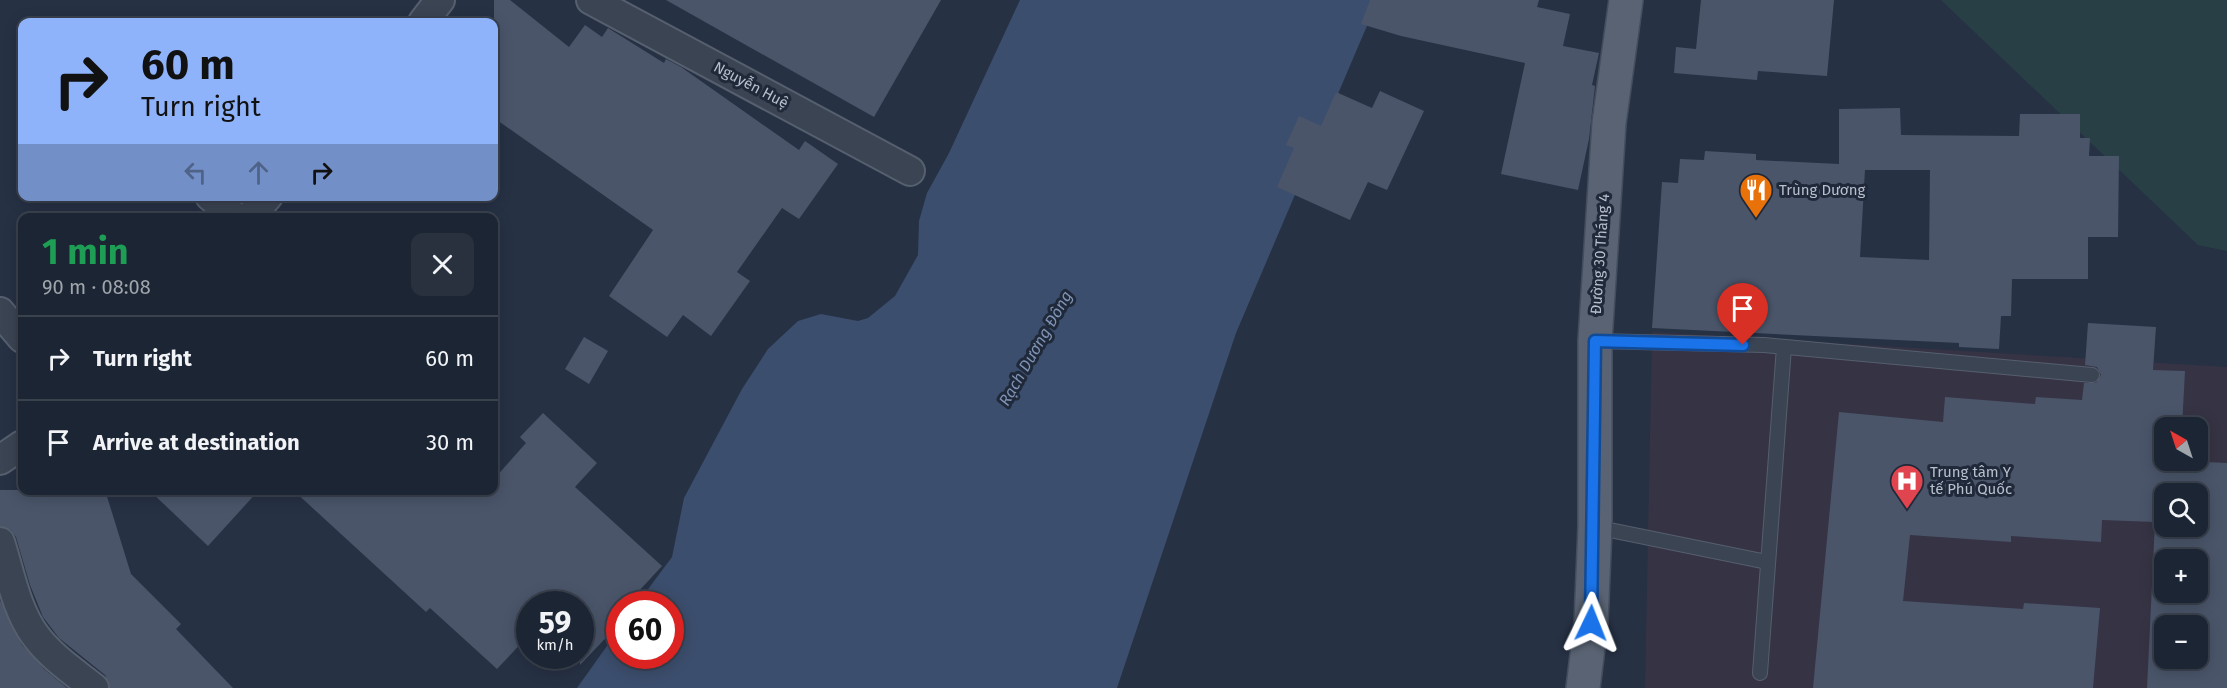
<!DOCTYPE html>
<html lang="en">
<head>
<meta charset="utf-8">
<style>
  :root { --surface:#1c2533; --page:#29313f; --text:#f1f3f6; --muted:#a0a5ac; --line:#3a424e }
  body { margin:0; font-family:"Fira Sans",sans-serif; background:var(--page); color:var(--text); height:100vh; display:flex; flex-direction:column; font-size:22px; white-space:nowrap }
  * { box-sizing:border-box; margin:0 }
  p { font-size:20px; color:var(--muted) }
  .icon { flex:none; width:33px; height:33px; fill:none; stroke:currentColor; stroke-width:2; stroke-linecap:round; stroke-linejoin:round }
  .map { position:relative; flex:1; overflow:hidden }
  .details { position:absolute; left:18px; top:213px; width:480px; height:282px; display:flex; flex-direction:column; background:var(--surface); border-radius:12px; box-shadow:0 3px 15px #0003,0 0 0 2px var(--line) }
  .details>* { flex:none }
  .guide { position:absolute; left:18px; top:18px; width:480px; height:183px; border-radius:12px; box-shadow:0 3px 15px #0003,0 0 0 2px var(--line); background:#8fb3fb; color:#111; overflow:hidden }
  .needle { width:39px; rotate:321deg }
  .controls { position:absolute; left:2154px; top:417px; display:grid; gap:12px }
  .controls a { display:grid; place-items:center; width:54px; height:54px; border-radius:12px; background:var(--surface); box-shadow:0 3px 15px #0003,0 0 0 2px var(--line); font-size:30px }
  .speed { position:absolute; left:516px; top:591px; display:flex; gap:12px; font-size:30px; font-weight:700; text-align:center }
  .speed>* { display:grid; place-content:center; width:78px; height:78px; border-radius:50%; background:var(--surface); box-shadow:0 3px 15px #0003,0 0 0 2px var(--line); line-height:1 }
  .speed small { font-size:15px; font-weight:400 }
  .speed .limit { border:9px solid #d22; background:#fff; color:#111 }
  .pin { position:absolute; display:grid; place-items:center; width:51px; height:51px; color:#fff; margin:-62px -26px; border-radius:50% 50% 50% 0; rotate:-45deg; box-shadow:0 0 6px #0007 }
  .pin .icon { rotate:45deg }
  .me { position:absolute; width:66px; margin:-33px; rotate:2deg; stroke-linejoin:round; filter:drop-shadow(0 0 4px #0008) }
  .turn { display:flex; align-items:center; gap:21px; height:126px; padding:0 24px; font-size:27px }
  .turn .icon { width:78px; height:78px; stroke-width:2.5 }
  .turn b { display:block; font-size:42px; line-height:51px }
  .lanes { display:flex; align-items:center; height:57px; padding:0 24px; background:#0003; justify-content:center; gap:30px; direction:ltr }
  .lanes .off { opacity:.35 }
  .round { display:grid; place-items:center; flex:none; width:63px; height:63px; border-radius:12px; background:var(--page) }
  .summary { display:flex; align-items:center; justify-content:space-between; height:102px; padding:0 24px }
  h1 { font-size:36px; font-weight:700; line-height:45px; color:#1e9e55 }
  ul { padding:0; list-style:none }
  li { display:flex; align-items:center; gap:18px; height:84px; padding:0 24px; border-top:2px solid var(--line) }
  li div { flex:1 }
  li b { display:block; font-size:22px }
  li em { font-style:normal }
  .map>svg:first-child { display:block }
  .medical { fill:#363344; fill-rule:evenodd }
  .green { fill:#284045 }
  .water { fill:#3c4e6d }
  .building { fill:#4a556a; fill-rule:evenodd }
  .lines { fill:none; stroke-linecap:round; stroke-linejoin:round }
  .service-casing { stroke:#565f6e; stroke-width:16 }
  .minor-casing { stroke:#565f6e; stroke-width:32 }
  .primary-casing { stroke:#444d5d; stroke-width:36 }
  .service { stroke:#3b4453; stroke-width:14 }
  .minor { stroke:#3b4453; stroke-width:28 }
  .primary { stroke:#596373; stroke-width:33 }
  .route-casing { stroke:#114b97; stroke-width:15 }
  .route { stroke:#1a73e8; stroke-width:10 }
  .labels { text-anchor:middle; stroke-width:6; stroke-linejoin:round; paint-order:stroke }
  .street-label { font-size:15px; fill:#b8bfcd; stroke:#1f2939 }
  .poi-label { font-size:15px; fill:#b8bfcd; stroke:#1f2939; text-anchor:start }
  .water-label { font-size:16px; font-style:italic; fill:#7f93b5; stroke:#1f2939 }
</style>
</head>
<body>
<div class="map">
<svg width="2227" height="688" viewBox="0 0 2227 688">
  <rect width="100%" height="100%" fill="#263144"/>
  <!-- medical -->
  <path class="medical" d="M1652 332 2227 367V688H1645ZM2164 428H2198V460H2164ZM2164 494H2198V526H2164ZM2164 560H2198V592H2164ZM2164 626H2198V658H2164Z"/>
  <!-- green -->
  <polygon class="green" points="1941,0 2227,0 2227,251 2198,245"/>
  <!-- water -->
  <polygon class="water" points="1020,0 1378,0 1236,333 1117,688 577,688 619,629 620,656 670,656 670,604 637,604 672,557 684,498 742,389 768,349 798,321 821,314 858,321 868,318 895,296 918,255 919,221 927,193 949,153"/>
  <!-- building -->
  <g class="building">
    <polygon points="494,0 510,0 569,47 585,25 602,37 608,28 664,63 666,59 681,67 799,150 805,141 838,164 799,219 782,208 737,272 750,281 711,336 683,315 667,337 609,296 653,230 494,118"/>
    <polygon points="666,0 941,0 874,117"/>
    <polygon points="1370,0 1539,0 1537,7 1570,14 1563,46 1599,53 1592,85 1595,86 1589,139 1578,190 1501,174 1525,63 1401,36 1361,24"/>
    <polygon points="1701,0 1834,0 1827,76 1758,71 1757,80 1674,73 1676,47 1696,49"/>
    <polygon points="1380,91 1424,111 1387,190 1368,182 1350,220 1277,187 1294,148 1286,145 1299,116 1321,126 1336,92 1372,108"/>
    <path d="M1900 108 1901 135 2019 136 2020 114H2080V138H2090L2089 156H2119L2118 237H2088V279H2012L2011 316H2001L1999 349 1959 347V343L1652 328 1662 182 1678 183 1680 159 1704 160 1705 151 1756 154V160L1839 164V109ZM1865 170H1930L1929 260 1860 257Z"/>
    <path d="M2088 323 2156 327 2153 370 2185 371 2182 428H2164V460L2227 463V688H2147L2155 522 2102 520 2101 542 2011 536V542L1910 535 1903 601 2023 609 2024 603 2100 608 2093 688H1813L1839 412 1943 422 1945 397 2035 404 2036 397 2082 400 2084 383H2096L2101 375 2097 367 2085 365ZM2164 494H2198V526H2164ZM2164 560H2198V592H2164ZM2164 626H2198V658H2164Z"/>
    <polygon points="584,337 608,351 589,384 565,369"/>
    <polygon points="543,413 597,463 575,487 662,566 627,604 620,604 620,623 580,665 580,604 530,604 530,634 497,669 430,608 426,612 293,490 494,490 494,479 526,443 520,437"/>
    <polygon points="0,490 105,490 131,574 181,624 176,629 233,688 110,688 105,675 59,638 43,617 30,585 16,537 11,530 0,526"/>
    <polygon points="149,490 259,490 208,546"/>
    <polygon points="0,600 22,645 44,669 67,688 0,688"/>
  </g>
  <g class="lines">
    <!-- service casing -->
    <g class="service-casing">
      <g id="service">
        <polyline points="1595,341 1764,345 2092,375"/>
        <polyline points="1595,527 1767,562"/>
        <polyline points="1760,673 1784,347"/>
      </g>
    </g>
    <!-- minor casing -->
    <g class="minor-casing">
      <g id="minor">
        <polyline points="591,0 910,171"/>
        <polyline points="423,22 440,0"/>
        <polyline points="210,196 236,218"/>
        <polyline points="249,218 268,196"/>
        <polyline points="0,312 22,338"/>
        <polyline points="0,460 22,445"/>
        <path d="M0 542C10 573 16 609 35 635 50 656 74 672 94 688"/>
      </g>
    </g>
    <!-- primary casing -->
    <g class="primary-casing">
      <polyline id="primary" points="1583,688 1591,623 1595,527 1595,341 1609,123 1626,0"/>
    </g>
    <!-- service -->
    <use href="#service" class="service"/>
    <!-- minor -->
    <use href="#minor" class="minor"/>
    <!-- primary -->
    <use href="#primary" class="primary"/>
  </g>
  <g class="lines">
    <!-- route casing -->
    <g class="route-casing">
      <polyline id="route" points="1591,623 1595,341 1743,345"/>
    </g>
    <!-- route -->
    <use href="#route" class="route"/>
  </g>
  <!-- icons -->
  <defs>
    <g id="restaurant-pin" transform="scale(1.725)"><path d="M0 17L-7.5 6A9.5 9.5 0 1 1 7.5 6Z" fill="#e8710a" stroke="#1f2939"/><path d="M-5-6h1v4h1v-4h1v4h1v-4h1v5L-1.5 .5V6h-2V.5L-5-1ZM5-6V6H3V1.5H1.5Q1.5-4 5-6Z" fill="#fff"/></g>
    <g id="hospital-pin" transform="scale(1.725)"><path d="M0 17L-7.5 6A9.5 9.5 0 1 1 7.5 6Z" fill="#e0444e" stroke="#1f2939"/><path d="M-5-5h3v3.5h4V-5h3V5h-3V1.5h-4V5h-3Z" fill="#fff"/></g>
  </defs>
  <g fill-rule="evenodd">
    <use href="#restaurant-pin" x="1756" y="190"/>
    <use href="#hospital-pin" x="1907" y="481"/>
  </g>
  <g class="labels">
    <!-- street labels -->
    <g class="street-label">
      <text transform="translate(751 85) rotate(28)" y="5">Nguyễn Huệ</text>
      <text transform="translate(1600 254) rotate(-86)" y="5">Đường 30 Tháng 4</text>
    </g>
    <!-- poi labels -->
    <g class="poi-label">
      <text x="1779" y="195">Trùng Dương</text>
      <text x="1930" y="477">Trung tâm Y<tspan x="1930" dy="17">tế Phú Quốc</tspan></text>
    </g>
    <!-- water labels -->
    <g class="water-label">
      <text transform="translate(1035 348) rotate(-60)" y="6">Rạch Dương Đông</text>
    </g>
  </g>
</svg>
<div class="controls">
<a><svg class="needle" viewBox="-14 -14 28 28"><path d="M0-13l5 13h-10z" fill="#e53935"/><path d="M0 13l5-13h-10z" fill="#a0a5ac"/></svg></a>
<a><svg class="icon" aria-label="search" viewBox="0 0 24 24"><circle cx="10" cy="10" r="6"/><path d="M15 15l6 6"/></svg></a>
<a>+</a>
<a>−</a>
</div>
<div class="speed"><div>59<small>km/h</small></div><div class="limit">60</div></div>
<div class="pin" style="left:1743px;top:345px;background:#d93025"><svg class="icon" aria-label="arrive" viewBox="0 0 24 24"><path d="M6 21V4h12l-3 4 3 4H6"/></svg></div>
<svg class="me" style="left:1591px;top:623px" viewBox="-20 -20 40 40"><path d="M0-17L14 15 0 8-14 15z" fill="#1a73e8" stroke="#fff" stroke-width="4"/></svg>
<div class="guide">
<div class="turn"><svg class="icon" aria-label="right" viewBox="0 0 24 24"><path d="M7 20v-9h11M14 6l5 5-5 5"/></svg><div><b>60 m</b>Turn right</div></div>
<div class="lanes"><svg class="icon off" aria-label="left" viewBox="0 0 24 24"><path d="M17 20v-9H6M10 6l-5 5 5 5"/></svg><svg class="icon off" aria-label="ahead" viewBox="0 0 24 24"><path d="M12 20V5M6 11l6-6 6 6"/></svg><svg class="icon" aria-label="right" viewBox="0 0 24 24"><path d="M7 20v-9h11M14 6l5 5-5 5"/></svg></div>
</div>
<section class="details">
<div class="summary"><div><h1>1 min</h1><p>90 m · 08:08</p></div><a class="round"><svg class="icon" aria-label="close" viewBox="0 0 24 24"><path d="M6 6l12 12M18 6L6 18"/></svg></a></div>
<ul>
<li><svg class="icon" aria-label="right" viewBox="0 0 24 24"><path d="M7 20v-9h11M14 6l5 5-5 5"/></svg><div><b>Turn right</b></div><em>60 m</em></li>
<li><svg class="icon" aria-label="arrive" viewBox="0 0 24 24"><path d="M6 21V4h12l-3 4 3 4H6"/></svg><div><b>Arrive at destination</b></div><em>30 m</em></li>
</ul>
</section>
</div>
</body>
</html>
